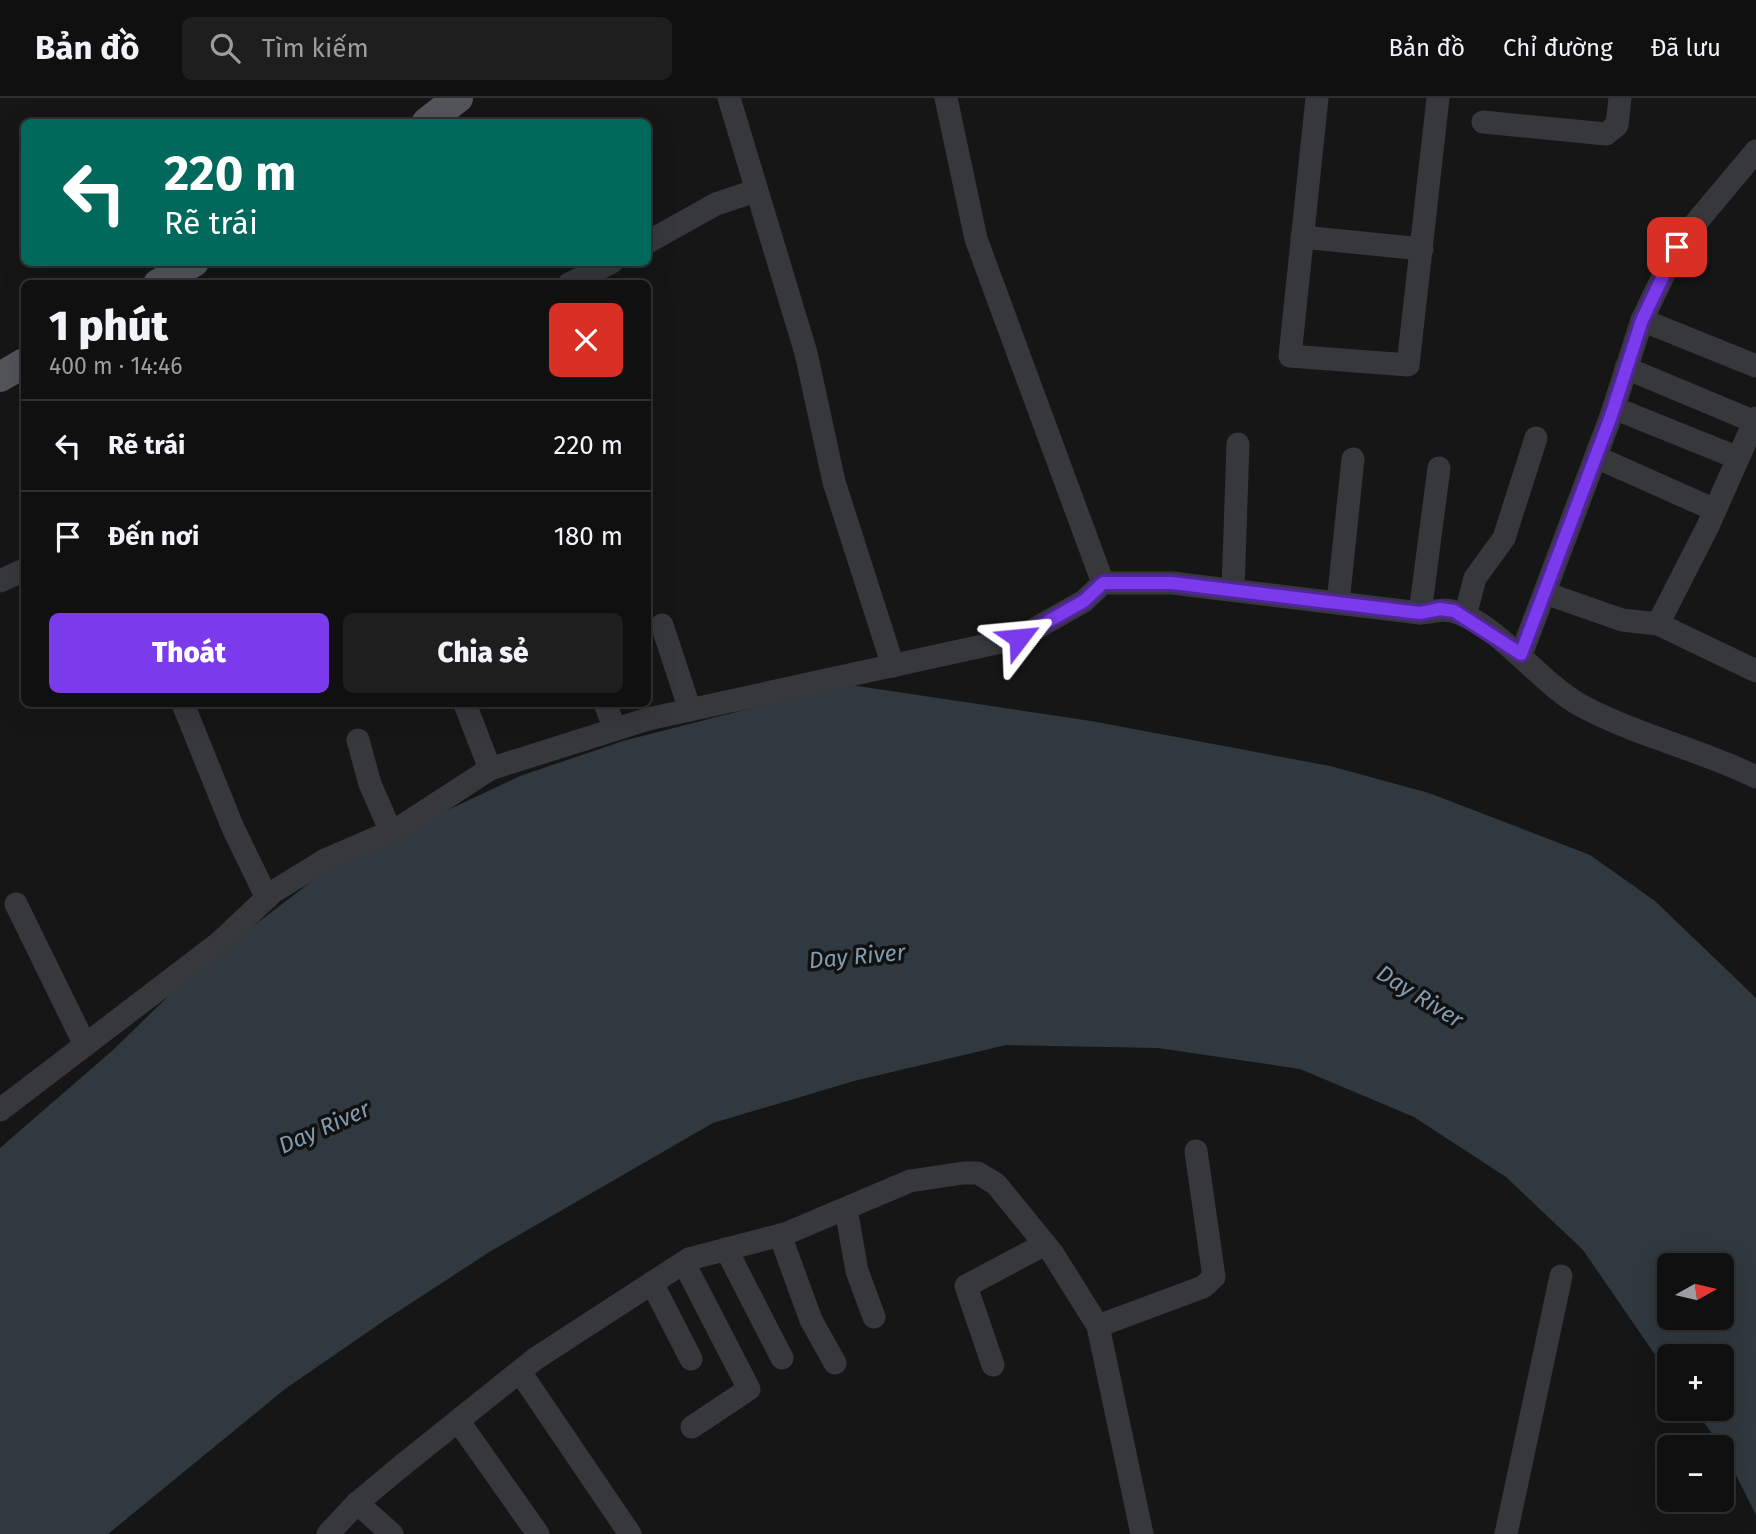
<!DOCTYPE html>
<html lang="vi">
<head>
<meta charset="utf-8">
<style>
  :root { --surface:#101011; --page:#1e1e1f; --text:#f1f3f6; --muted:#9c9d9f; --line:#303031; --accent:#7c3aed }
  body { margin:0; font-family:"Fira Sans",sans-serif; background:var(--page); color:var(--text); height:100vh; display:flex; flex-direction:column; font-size:26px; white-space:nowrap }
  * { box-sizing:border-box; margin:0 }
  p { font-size:23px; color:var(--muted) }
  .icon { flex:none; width:38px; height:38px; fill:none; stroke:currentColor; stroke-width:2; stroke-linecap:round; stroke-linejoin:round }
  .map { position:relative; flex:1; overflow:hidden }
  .side { position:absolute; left:21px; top:182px; width:630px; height:427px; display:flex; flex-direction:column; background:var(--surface); border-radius:10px; box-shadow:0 7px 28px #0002,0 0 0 2px var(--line) }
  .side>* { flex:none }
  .hud { position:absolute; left:21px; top:21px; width:630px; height:147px; border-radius:10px; box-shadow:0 7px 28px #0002,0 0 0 2px var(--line); background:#00695c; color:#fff; overflow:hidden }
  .needle { width:46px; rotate:82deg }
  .fabs { position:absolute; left:1657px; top:1155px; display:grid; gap:14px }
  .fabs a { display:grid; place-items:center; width:77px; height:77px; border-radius:10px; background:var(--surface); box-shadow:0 7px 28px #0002,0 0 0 2px var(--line); font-size:35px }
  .pin { position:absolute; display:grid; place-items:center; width:60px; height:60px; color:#fff; margin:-30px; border-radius:14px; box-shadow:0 4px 10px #0006 }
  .me { position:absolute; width:77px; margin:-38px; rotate:61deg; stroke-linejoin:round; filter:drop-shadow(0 0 5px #0008) }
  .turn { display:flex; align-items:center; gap:24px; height:147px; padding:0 28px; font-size:32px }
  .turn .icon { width:91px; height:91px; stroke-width:2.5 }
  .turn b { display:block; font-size:49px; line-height:60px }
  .round { display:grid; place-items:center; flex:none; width:74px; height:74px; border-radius:10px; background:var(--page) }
  .overview { display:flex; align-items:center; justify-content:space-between; height:119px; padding:0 28px }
  h1 { font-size:42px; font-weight:800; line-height:52px }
  .action { display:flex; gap:14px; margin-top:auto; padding:14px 28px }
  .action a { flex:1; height:80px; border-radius:10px; background:var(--accent); color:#fff; font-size:28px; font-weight:800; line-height:80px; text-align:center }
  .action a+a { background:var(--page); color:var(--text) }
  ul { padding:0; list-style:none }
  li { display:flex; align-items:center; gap:21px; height:91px; padding:0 28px; border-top:2px solid var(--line) }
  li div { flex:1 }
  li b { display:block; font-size:26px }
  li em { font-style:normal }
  header { display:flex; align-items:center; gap:42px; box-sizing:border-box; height:98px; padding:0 35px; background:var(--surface); border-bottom:2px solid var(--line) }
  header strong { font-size:33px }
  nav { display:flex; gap:38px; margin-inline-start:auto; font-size:24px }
  .search { width:490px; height:63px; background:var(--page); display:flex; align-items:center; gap:18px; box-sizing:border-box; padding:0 24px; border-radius:10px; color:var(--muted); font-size:26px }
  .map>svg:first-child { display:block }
  .water { fill:#30393f; fill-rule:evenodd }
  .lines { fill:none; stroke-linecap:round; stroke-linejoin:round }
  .minor { stroke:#37383c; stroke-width:23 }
  .major { stroke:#53555b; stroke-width:30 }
  .route-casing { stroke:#51269a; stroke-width:18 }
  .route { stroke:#7c3aed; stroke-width:12 }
  .labels { text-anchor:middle; stroke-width:7; stroke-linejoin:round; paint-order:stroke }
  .water-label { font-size:23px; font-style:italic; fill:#829baf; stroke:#111112 }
</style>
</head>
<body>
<header>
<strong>Bản đồ</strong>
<div class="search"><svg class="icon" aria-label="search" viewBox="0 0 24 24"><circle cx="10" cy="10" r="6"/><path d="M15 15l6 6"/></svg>Tìm kiếm</div>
<nav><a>Bản đồ</a><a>Chỉ đường</a><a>Đã lưu</a></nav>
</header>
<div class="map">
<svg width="1756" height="1436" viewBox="0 0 1756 1436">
  <rect width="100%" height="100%" fill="#161617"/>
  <!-- water -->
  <path class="water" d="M844 586 1091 623 1330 668 1429 695 1590 757 1655 803 1756 900V1417L1722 1349 1694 1311H1722V1258H1670L1669 1277 1583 1152 1506 1079 1414 1019 1300 971 1158 950 1006 947 854 983 713 1025 491 1153 388 1220 285 1291 108 1436H0V1050L113 952 192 875 337 764 520 678 623 643ZM1670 1167H1722V1220H1670Z"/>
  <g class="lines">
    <!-- minor -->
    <g class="minor">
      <polyline points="729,0 806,255 834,384 893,568"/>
      <polyline points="946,0 976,141 1103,485"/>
      <polyline points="1317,0 1290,258 1408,267 1438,0"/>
      <polyline points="1483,24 1606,36 1617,27 1620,0"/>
      <polyline points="1302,139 1422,151"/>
      <polyline points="648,144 716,106 755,93"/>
      <polyline points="569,186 612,164"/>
      <polyline points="1642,222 1756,268"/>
      <polyline points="1626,270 1755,324"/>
      <polyline points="1614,310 1738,360"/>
      <polyline points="1596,359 1715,412"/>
      <polyline points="0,483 24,472"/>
      <polyline points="1233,492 1238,346"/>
      <polyline points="1545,495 1622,522 1658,526 1756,573"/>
      <polyline points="1338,505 1353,361"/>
      <polyline points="1420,515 1439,370"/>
      <polyline points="1465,518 1475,480 1504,440 1536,340"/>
      <polyline points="1658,526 1708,428 1756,320"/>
      <polyline points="662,527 690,612"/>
      <polyline points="1521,557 1611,318 1642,222 1679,145 1756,53"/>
      <polyline points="183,606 233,730 267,800"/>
      <polyline points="465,606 490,671"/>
      <polyline points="605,606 615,631"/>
      <polyline points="358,642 370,686 391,734"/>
      <polyline points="16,806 85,947"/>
      <path d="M0 1012 219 845 273 794 325 762 399 730 490 671 648 621 1019 540 1084 503 1103 485H1172L1420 515C1432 515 1440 510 1452 513 1498 525 1540 586 1582 608 1638 638 1699 651 1756 679"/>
      <polyline points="846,1111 857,1173 874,1219"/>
      <polyline points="780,1137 811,1222 835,1265"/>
      <polyline points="726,1151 782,1260"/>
      <polyline points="684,1165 749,1291 692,1329"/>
      <polyline points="652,1185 691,1261"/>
      <polyline points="1098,1228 1203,1189 1214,1179 1196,1053"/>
      <polyline points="993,1267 966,1188 1045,1146"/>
      <polyline points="520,1274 630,1436"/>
      <polyline points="459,1324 538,1436"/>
      <polyline points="357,1405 392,1436"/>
      <polyline points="328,1436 357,1405 399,1370 535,1261 689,1161 785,1136 910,1083 963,1075 978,1075 996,1086 1053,1156 1098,1228 1142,1436"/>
      <polyline points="1506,1436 1561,1178"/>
    </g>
    <!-- major -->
    <g class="major">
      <polyline points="427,24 458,0"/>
      <polyline points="158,186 194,164"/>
      <polyline points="0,279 24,265"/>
    </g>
  </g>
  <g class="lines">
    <!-- route casing -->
    <g class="route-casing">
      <polyline id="route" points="1019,540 1084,503 1103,485 1172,485 1420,515 1440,511 1454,513 1521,556 1611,318 1642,222 1677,149"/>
    </g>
    <!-- route -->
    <use href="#route" class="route"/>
  </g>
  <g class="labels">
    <!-- water labels -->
    <g class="water-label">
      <text transform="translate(857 858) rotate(-5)" y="8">Day River</text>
      <text transform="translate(1420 898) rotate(32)" y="8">Day River</text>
      <text transform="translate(324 1029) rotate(-24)" y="8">Day River</text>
    </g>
  </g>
</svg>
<div class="fabs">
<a><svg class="needle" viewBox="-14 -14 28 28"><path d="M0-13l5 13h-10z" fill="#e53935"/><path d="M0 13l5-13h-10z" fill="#9c9d9f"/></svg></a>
<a>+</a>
<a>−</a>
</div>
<div class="pin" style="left:1677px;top:149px;background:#d93025"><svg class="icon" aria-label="arrive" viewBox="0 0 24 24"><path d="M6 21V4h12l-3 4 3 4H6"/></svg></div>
<svg class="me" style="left:1019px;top:540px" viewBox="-20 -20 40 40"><path d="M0-17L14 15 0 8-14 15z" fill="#7c3aed" stroke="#fff" stroke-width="4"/></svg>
<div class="hud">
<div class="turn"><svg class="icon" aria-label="left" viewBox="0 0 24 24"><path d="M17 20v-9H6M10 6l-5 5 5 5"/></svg><div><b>220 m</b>Rẽ trái</div></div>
</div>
<section class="side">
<div class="overview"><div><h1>1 phút</h1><p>400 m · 14:46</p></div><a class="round" style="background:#d93025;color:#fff"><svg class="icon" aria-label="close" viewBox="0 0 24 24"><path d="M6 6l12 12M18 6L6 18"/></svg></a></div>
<ul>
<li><svg class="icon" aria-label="left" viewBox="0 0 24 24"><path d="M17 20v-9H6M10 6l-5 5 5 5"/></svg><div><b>Rẽ trái</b></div><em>220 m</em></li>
<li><svg class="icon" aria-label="arrive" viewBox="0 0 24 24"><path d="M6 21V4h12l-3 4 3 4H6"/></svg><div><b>Đến nơi</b></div><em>180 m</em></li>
</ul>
<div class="action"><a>Thoát</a><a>Chia sẻ</a></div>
</section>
</div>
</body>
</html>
